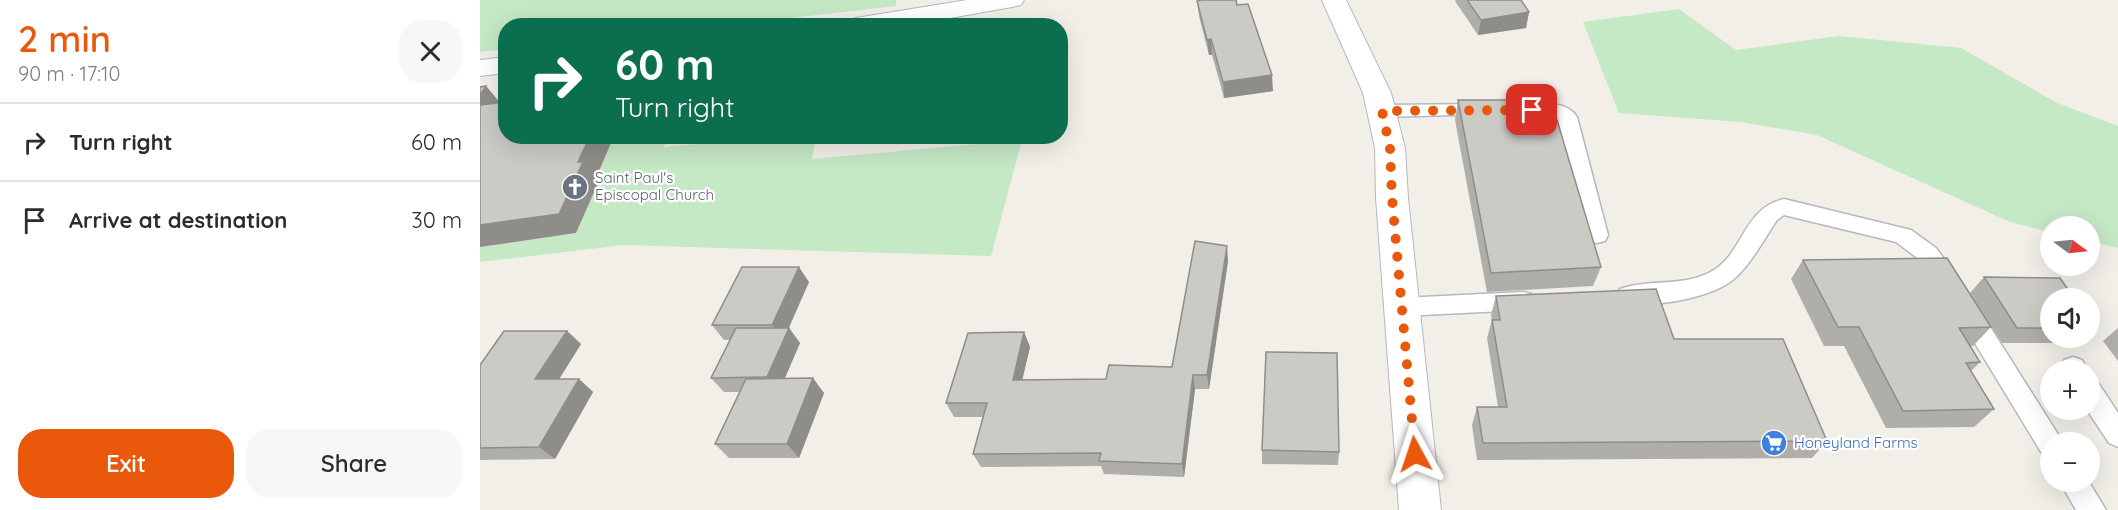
<!DOCTYPE html>
<html lang="en">
<head>
<meta charset="utf-8">
<style>
  :root { --surface:#fff; --page:#f7f7f7; --text:#2b2b33; --muted:#7c7c81; --line:#e1e1e2; --accent:#ea580c }
  body { margin:0; font-family:Quicksand,sans-serif; background:var(--page); color:var(--text); height:100vh; display:flex; flex-direction:column; font-size:22px; white-space:nowrap }
  * { box-sizing:border-box; margin:0 }
  p { font-size:20px; color:var(--muted) }
  .icon { flex:none; width:33px; height:33px; fill:none; stroke:currentColor; stroke-width:2; stroke-linecap:round; stroke-linejoin:round }
  .map { position:relative; flex:1; overflow:hidden }
  .details { display:flex; flex-direction:column; background:var(--surface); width:480px }
  .details>* { flex:none }
  .top-card { position:absolute; left:18px; top:18px; width:570px; height:126px; border-radius:24px; box-shadow:0 6px 24px #0002; background:#0b6e4f; color:#fff; overflow:hidden }
  .needle { width:39px; rotate:105deg }
  .fabs { position:absolute; left:1560px; top:216px; display:grid; gap:12px }
  .fabs a { display:grid; place-items:center; width:60px; height:60px; border-radius:50%; background:var(--surface); box-shadow:0 6px 24px #0002; font-size:30px }
  .pin { position:absolute; display:grid; place-items:center; width:51px; height:51px; color:#fff; margin:-26px; border-radius:12px; box-shadow:0 3px 9px #0006 }
  .me { position:absolute; width:66px; margin:-33px; rotate:355deg; stroke-linejoin:round; filter:drop-shadow(0 0 4px #0008) }
  .turn { display:flex; align-items:center; gap:21px; height:126px; padding:0 18px; font-size:27px }
  .turn .icon { width:78px; height:78px; stroke-width:2.5 }
  .turn b { display:block; font-size:42px; line-height:51px }
  .round { display:grid; place-items:center; flex:none; width:63px; height:63px; border-radius:24px; background:var(--page) }
  .overview { display:flex; align-items:center; justify-content:space-between; height:102px; padding:0 18px }
  h1 { font-size:36px; font-weight:600; line-height:45px; color:var(--accent) }
  .action { display:flex; gap:12px; margin-top:auto; padding:12px 18px }
  .action a { flex:1; height:69px; border-radius:24px; background:var(--accent); color:#fff; font-size:24px; font-weight:600; line-height:69px; text-align:center }
  .action a+a { background:var(--page); color:var(--text) }
  ul { padding:0; list-style:none }
  li { display:flex; align-items:center; gap:18px; height:78px; padding:0 18px; border-top:2px solid var(--line) }
  li div { flex:1 }
  li b { display:block; font-size:22px }
  li em { font-style:normal }
  main { display:flex; flex:1; min-height:0 }
  .map>svg:first-child { display:block }
  .green { fill:#c5e8c5 }
  .lines { fill:none; stroke-linecap:round; stroke-linejoin:round }
  .service-casing { stroke:#b5b8bc; stroke-width:3 }
  .minor-casing { stroke:#b5b8bc; stroke-width:2 }
  .service { fill:#fff; fill-rule:evenodd }
  .minor { fill:#fff; fill-rule:evenodd }
  .wall { fill:#afaea9 }
  .shaded-wall { fill:#8f8d8a }
  .building { fill:#cccac5; stroke:#8f8d8a; stroke-width:1.5 }
  .route { stroke:#ea580c; stroke-width:10; stroke-dasharray:0 18 }
  .labels { text-anchor:middle; stroke-width:4.5; stroke-linejoin:round; paint-order:stroke }
  .worship-label { font-size:15px; fill:#5b616d; stroke:#fff; text-anchor:start }
  .shop-label { font-size:15px; fill:#366cbe; stroke:#fff; text-anchor:start }
</style>
</head>
<body>
<main>
<section class="details">
<div class="overview"><div><h1>2 min</h1><p>90 m · 17:10</p></div><a class="round"><svg class="icon" aria-label="close" viewBox="0 0 24 24"><path d="M6 6l12 12M18 6L6 18"/></svg></a></div>
<ul>
<li><svg class="icon" aria-label="right" viewBox="0 0 24 24"><path d="M7 20v-9h11M14 6l5 5-5 5"/></svg><div><b>Turn right</b></div><em>60 m</em></li>
<li><svg class="icon" aria-label="arrive" viewBox="0 0 24 24"><path d="M6 21V4h12l-3 4 3 4H6"/></svg><div><b>Arrive at destination</b></div><em>30 m</em></li>
</ul>
<div class="action"><a>Exit</a><a>Share</a></div>
</section>
<div class="map">
<svg width="1638" height="510" viewBox="0 0 1638 510">
  <rect width="100%" height="100%" fill="#f1efe8"/>
  <!-- green -->
  <g class="green">
    <polygon points="0,0 416,0 416,6 239,26 26,26 25,49 0,52"/>
    <polygon points="1199,9 1256,50 1359,36 1481,48 1577,103 1638,126 1638,248 1610,241 1610,226 1570,226 1570,232 1530,222 1337,135 1261,122 1139,113 1103,22"/>
    <polygon points="134,137 188,137 184,147 291,137 336,137 332,159 542,140 511,256 143,245 0,262 0,247 96,233 118,181 31,193 131,143"/>
  </g>
  <g class="lines">
    <!-- service casing -->
    <g class="service-casing">
      <g id="service">
        <polygon points="1005,104 1012,106 1015,110 1012,114 902,117 895,115 892,111 895,107 902,105"/>
        <path d="M1044 104C1061 104 1086 100 1097 117L1128 235 1125 241 1117 243 1109 241 1106 235 1078 120 1070 116 1037 114 1034 110 1037 106Z"/>
        <path d="M1304 199 1431 230 1456 248 1481 282 1477 288 1469 291 1461 288 1440 260 1416 242 1304 215 1297 220C1284 239 1273 261 1256 277 1236 298 1166 310 1140 301L1136 295 1140 289C1171 278 1205 288 1234 270 1265 250 1263 209 1304 199Z"/>
        <polygon points="1043,292 1051,294 1055,301 1051,308 1043,310 922,316 914,314 910,307 914,300 922,298"/>
        <polygon points="1487,301 1495,303 1579,436 1583,442 1570,442 1570,456 1561,452 1479,317 1475,310 1479,303"/>
        <polygon points="1593,357 1602,360 1607,370 1582,370 1581,367 1584,360"/>
        <polygon points="1610,381 1619,384 1638,413 1638,447 1629,443 1607,410 1610,410"/>
        <polygon points="1580,482 1609,482 1626,510 1596,510"/>
      </g>
    </g>
    <!-- minor casing -->
    <g class="minor-casing">
      <g id="minor">
        <polygon points="487,0 544,0 541,5 532,7 425,26 364,26 367,21 376,18"/>
        <polygon points="842,0 866,0 911,93 925,148 928,198 961,510 919,510 896,198 895,148 883,93"/>
        <polygon points="26,57 26,73 0,76 0,60"/>
      </g>
    </g>
    <!-- service -->
    <use href="#service" class="service"/>
    <!-- minor -->
    <use href="#minor" class="minor"/>
  </g>
  <!-- wall -->
  <g class="wall">
    <polygon points="976,0 1041,0 1049,12 1046,28 998,35 975,1"/>
    <polygon points="717,1 757,5 793,91 744,98 732,55 729,55 719,16"/>
    <polygon points="978,100 1121,267 1113,286 1007,292 975,120"/>
    <polygon points="1323,260 1511,327 1493,346 1490,346 1500,362 1491,371 1514,409 1494,427 1406,428 1364,346 1344,346 1311,279"/>
    <polygon points="748,261 729,389 715,389 704,477 624,474 621,466 501,467 493,454 503,417 474,417 466,403 544,332 550,347 542,380 626,379 692,367"/>
    <polygon points="1504,277 1570,298 1570,338 1604,338 1598,343 1522,343 1490,293"/>
    <polygon points="329,282 309,328 320,343 304,379 344,393 319,458 249,458 235,444 259,392 244,392 231,378 250,340 244,340 232,325"/>
    <polygon points="1016,296 1194,339 1347,441 1332,458 997,460 992,425 997,407 1018,407 1007,338 1012,320 1011,315"/>
    <polygon points="1638,328 1638,361 1623,341"/>
    <polygon points="87,331 101,344 79,379 99,379 113,392 75,459 0,460 0,365"/>
    <polygon points="782,450 859,452 858,465 782,464"/>
  </g>
  <!-- shaded-wall -->
  <g class="shaded-wall">
    <polygon points="1049,12 1046,28 998,35 1001,20"/>
    <polygon points="731,39 732,55 729,55 727,40"/>
    <polygon points="792,75 793,91 744,98 743,82"/>
    <polygon points="6,86 22,105 0,113 0,95"/>
    <polygon points="110,136 134,136 116,178 119,181 96,233 0,247 0,225 98,162"/>
    <polygon points="747,246 748,261 729,389 727,375"/>
    <polygon points="319,267 329,282 303,340 292,325"/>
    <polygon points="309,328 320,343 299,392 287,377"/>
    <polygon points="87,331 101,344 71,392 55,379"/>
    <polygon points="544,332 550,347 539,394 533,380"/>
    <polygon points="713,375 715,389 704,477 702,464"/>
    <polygon points="333,378 344,393 319,458 307,444"/>
    <polygon points="99,379 113,392 75,459 59,447"/>
  </g>
  <!-- building -->
  <g class="building">
    <polygon points="722,0 756,0 757,5 768,4 792,75 743,82 731,39 727,40 717,1"/>
    <polygon points="987,0 1041,0 1049,12 1001,20"/>
    <polygon points="6,86 0,95 0,87"/>
    <polygon points="978,100 1071,100 1121,267 1011,273"/>
    <polygon points="26,102 26,136 110,136 98,162 103,162 79,214 0,225 0,105"/>
    <polygon points="715,241 747,246 727,375 713,375 702,464 619,461 621,453 493,454 507,403 466,403 488,333 544,332 533,380 626,379 629,365 692,367"/>
    <polygon points="1467,258 1511,327 1479,328 1500,362 1486,363 1514,409 1423,411 1379,327 1358,327 1323,260"/>
    <polygon points="262,267 319,267 292,325 232,325"/>
    <polygon points="1504,277 1580,278 1594,298 1570,298 1570,328 1537,328"/>
    <polygon points="1176,289 1194,339 1303,339 1347,441 1003,443 997,407 1027,407 1012,320 1020,320 1016,296"/>
    <polygon points="1610,320 1615,328 1610,328"/>
    <polygon points="256,328 309,328 287,377 231,378"/>
    <polygon points="24,331 87,331 55,379 99,379 59,447 0,448 0,365"/>
    <polygon points="786,352 857,353 859,452 782,450"/>
    <polygon points="333,378 307,444 235,444 266,379"/>
  </g>
  <g class="lines">
    <!-- route -->
    <polyline class="route" points="935,454 912,198 910,148 902,111 1052,110"/>
  </g>
  <!-- icons -->
  <defs>
    <g id="church-disc" transform="scale(1.35)"><circle r="9.5" fill="#6b7280" stroke="#fff"/><path d="M-1.2-6h2.4v3.5h3.3v2.4h-3.3V6h-2.4V-.1h-3.3v-2.4h3.3Z" fill="#fff"/></g>
    <g id="supermarket-disc" transform="scale(1.35)"><circle r="9.5" fill="#3f7fe0" stroke="#fff"/><path d="M-6-5.5h2.5l.6 2H6L4.5 2H-2.5L-4.4-4H-6ZM-1.5 3.2a1.3 1.3 0 1 0 .1 0ZM3 3.2a1.3 1.3 0 1 0 .1 0Z" fill="#fff"/></g>
  </defs>
  <g fill-rule="evenodd">
    <use href="#church-disc" x="95" y="187"/>
    <use href="#supermarket-disc" x="1294" y="443"/>
  </g>
  <g class="labels">
    <!-- worship labels -->
    <g class="worship-label">
      <text x="115" y="183">Saint Paul's<tspan x="115" dy="17">Episcopal Church</tspan></text>
    </g>
    <!-- shop labels -->
    <g class="shop-label">
      <text x="1314" y="448">Honeyland Farms</text>
    </g>
  </g>
</svg>
<div class="fabs">
<a><svg class="needle" viewBox="-14 -14 28 28"><path d="M0-13l5 13h-10z" fill="#e53935"/><path d="M0 13l5-13h-10z" fill="#7c7c81"/></svg></a>
<a><svg class="icon" aria-label="sound" viewBox="0 0 24 24"><path d="M4 9h4l5-4v14l-5-4H4zM17 9q2 3 0 6"/></svg></a>
<a>+</a>
<a>−</a>
</div>
<div class="pin" style="left:1052px;top:110px;background:#d93025"><svg class="icon" aria-label="arrive" viewBox="0 0 24 24"><path d="M6 21V4h12l-3 4 3 4H6"/></svg></div>
<svg class="me" style="left:935px;top:454px" viewBox="-20 -20 40 40"><path d="M0-17L14 15 0 8-14 15z" fill="#ea580c" stroke="#fff" stroke-width="4"/></svg>
<div class="top-card">
<div class="turn"><svg class="icon" aria-label="right" viewBox="0 0 24 24"><path d="M7 20v-9h11M14 6l5 5-5 5"/></svg><div><b>60 m</b>Turn right</div></div>
</div>
</div>
</main>
</body>
</html>
